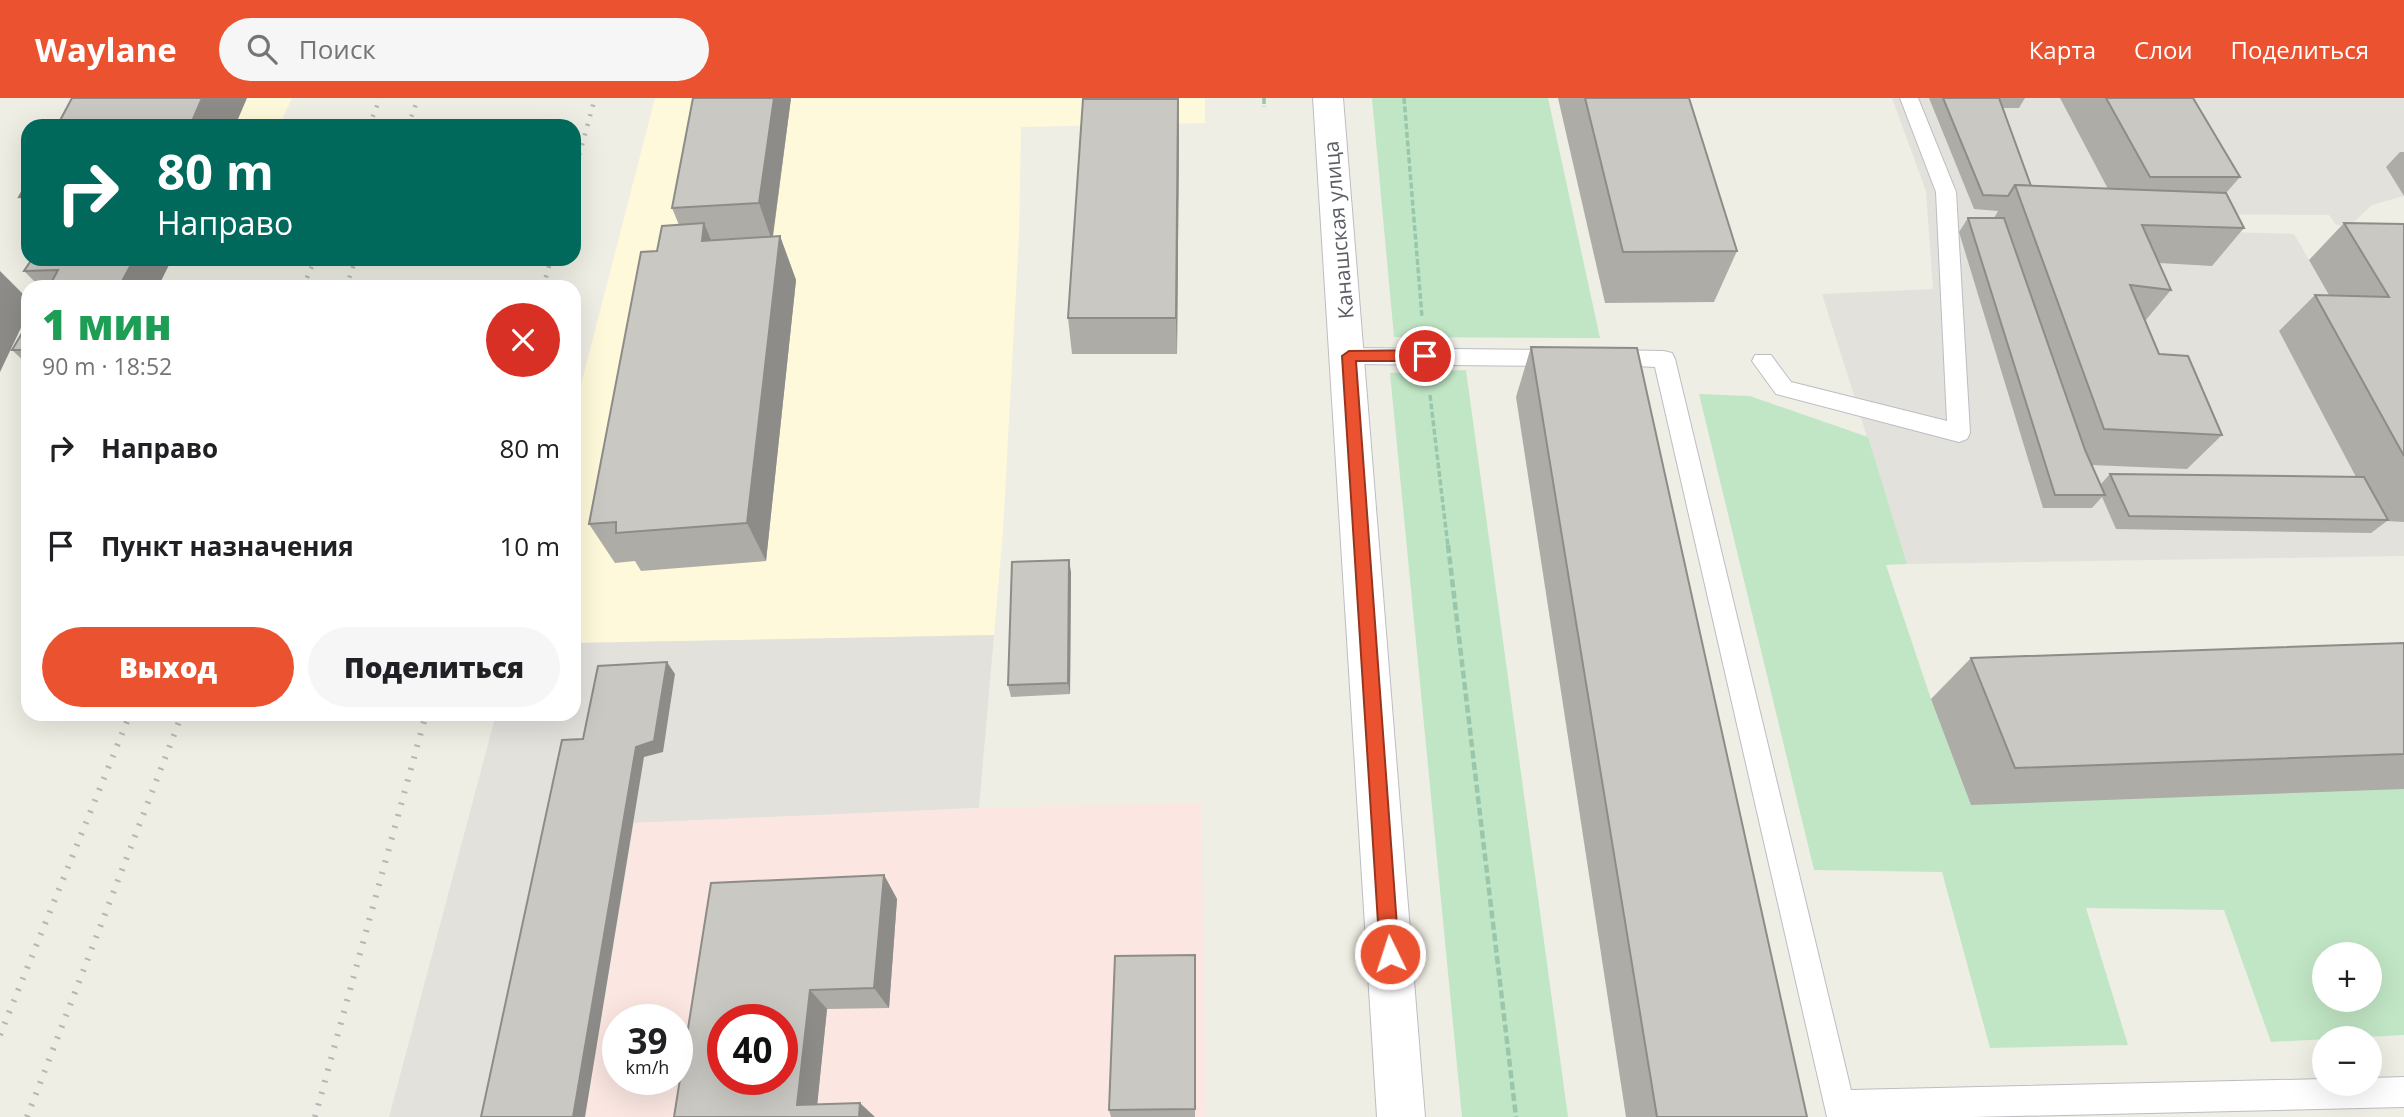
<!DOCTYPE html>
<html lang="ru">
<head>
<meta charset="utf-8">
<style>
  :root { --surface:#fff; --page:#f6f6f6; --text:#202124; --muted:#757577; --accent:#ea5230 }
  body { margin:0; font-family:"Open Sans",sans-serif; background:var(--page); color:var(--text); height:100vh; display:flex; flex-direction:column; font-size:26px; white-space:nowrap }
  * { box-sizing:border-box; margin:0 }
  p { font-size:23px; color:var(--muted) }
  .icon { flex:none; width:38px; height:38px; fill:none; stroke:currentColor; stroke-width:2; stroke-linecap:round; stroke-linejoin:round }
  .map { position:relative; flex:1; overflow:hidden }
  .drawer { position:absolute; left:21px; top:182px; width:560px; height:441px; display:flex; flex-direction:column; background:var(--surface); border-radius:21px; box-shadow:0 7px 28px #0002 }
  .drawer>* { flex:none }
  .hud { position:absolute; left:21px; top:21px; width:560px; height:147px; border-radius:21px; box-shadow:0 7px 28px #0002; background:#00695c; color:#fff; overflow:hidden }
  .fabs { position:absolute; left:2312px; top:844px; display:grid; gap:14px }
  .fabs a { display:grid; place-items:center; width:70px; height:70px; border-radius:50%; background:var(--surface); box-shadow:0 7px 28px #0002; font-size:35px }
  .speed { position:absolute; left:602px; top:906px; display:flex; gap:14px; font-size:35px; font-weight:700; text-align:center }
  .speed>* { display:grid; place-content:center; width:91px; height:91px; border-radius:50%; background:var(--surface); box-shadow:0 7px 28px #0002; line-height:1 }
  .speed small { font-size:18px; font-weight:400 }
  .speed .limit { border:10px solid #d22; background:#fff; color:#111 }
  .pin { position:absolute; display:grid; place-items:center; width:60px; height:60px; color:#fff; margin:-30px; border:4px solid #fff; border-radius:50%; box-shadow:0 2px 7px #0007 }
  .me { position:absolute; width:77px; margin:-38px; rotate:356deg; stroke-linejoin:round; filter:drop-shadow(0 0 5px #0008) }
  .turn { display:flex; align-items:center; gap:24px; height:147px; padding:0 21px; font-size:32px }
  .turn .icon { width:91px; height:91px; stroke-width:2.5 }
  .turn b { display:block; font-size:49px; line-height:60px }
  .round { display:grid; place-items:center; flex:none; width:74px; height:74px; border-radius:37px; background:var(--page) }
  .head { display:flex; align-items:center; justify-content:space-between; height:119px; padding:0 21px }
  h1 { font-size:42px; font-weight:800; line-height:52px; color:#1e9e55 }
  .button { display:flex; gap:14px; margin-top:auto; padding:14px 21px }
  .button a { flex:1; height:80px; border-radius:42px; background:var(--accent); color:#fff; font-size:28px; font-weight:800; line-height:80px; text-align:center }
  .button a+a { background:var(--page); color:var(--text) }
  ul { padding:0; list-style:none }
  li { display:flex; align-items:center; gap:21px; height:98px; padding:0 21px }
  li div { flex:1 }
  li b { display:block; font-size:26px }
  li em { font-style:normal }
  header { display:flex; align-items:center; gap:42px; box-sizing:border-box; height:98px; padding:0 35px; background:var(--accent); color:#fff }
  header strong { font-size:33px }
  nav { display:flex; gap:38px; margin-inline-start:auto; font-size:24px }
  .search { width:490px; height:63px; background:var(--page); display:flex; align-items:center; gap:18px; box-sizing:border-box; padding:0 24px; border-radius:38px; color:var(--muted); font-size:26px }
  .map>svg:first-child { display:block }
  .commercial { fill:#fef9da }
  .industrial { fill:#e3e1dc }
  .medical { fill:#fbe6e1; fill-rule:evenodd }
  .green { fill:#c1e6c5; fill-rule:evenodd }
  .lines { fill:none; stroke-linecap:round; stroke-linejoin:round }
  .service-casing { stroke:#bcbdc3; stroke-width:2 }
  .tertiary-casing { stroke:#bcbdc3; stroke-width:2 }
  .path-far1 { stroke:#9ac7ac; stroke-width:3.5; stroke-dasharray:6 2.5; stroke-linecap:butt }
  .path { stroke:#9ac7ac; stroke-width:4.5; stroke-dasharray:8 3.5; stroke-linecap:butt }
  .service { fill:#fff; fill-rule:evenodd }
  .tertiary { fill:#fff; fill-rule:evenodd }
  .rail-far1 { stroke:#b5b6b6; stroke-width:4.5; stroke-dasharray:2 8; stroke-linecap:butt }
  .rail { stroke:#b5b6b6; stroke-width:6; stroke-dasharray:2 10; stroke-linecap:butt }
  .wall { fill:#aeaca7 }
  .shaded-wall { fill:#8d8c88 }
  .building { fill:#cac8c2; stroke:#8d8c88; stroke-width:2; fill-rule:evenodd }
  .route { fill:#ea5230; stroke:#98351f; stroke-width:2 }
  .labels { text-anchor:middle; stroke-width:5; stroke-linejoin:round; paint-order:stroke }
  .street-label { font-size:21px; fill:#5c5f65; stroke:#fff }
</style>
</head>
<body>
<header>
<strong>Waylane</strong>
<div class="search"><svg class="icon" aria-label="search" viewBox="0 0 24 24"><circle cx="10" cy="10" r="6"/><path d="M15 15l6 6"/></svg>Поиск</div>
<nav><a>Карта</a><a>Слои</a><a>Поделиться</a></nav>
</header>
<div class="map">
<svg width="2404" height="1019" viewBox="0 0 2404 1019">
  <rect width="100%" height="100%" fill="#efeee4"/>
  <!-- commercial -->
  <g class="commercial">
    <polygon points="93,0 292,0 279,28 78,28"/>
    <polygon points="655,0 1205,0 1205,25 1021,29 1019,136 1003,433 994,537 574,545 574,314"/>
  </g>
  <!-- industrial -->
  <g class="industrial">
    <polygon points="1892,0 2404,0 2404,98 2372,107 2351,127 2336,127 2329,117 2122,116 2196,133 2294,136 2309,162 2404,164 2404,458 1907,466 1822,196 1933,191 1926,93"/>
    <polygon points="994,537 979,710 634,725 585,1019 389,1019 496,616 574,616 574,545"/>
  </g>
  <!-- medical -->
  <path class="medical" d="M1201 705 1206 1019H585L634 725 979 710ZM618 922H677V982H618ZM723 922H782V982H723Z"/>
  <!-- green -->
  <g class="green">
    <polygon points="1372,0 1548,0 1600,240 1394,239"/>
    <polygon points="1466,272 1568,1019 1462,1019 1390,275"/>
    <path d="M1699 296 1750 298 1868 339 1907 466 1886 467 1931 601 2404 691V937L2271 944 2224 812 2086 810 2128 947 1990 950 1942 774 1814 772ZM2324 856H2370V901H2324Z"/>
  </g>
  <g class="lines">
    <!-- service casing -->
    <g class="service-casing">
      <g id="service">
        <polygon points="1900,0 1918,0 1956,94 1970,335 1967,341 1959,344 1776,296 1752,263 1755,257 1771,257 1791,284 1947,323 1936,94"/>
        <polygon points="1349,250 1562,252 1570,254 1573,260 1570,266 1562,268 1349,266 1341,264 1338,258 1341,252"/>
        <polygon points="1609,252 1664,253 1672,255 1675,261 1851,992 2324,981 2324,985 2370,985 2370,980 2404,979 2404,1009 1973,1019 1827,1019 1655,269 1601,266 1598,260 1601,254"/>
      </g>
    </g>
    <!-- tertiary casing -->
    <g class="tertiary-casing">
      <polygon id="tertiary" points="1313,0 1343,0 1425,1019 1377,1019"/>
    </g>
    <!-- path-far1 -->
    <g class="path-far1">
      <polyline points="1264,0 1264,9"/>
      <polyline points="1404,0 1422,219"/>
      <polyline points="1430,297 1448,449"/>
    </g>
    <!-- path -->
    <polyline class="path" points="1448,447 1516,1019"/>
    <!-- service -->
    <use href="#service" class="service"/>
    <!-- tertiary -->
    <use href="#tertiary" class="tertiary"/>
    <!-- rail-far1 -->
    <g class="rail-far1">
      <polyline points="369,28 380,0"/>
      <polyline points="408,28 418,0"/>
      <polyline points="574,76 595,0"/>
      <polyline points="303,189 315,161"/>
      <polyline points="346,189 356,161"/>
      <polyline points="543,189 551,161"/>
    </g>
    <!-- rail -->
    <g class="rail">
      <polyline points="0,937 130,616"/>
      <polyline points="27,1019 182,616"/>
      <polyline points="315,1019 426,616"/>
    </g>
  </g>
  <!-- wall -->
  <g class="wall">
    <polygon points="693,0 791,0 773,139 780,138 796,182 766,463 641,473 635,463 615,465 589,426 657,153 679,127 672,110"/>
    <polygon points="1558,0 1689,0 1737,153 1714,204 1605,205"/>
    <polygon points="1929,0 2025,0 2019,10 2003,10 2031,88 2108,91 2060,0 2193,0 2240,79 2226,95 2244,130 2212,168 2159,165 2171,192 2145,223 2159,256 2222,337 2187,371 2091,367 2100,387 2110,376 2356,379 2279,233 2315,197 2329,197 2309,162 2344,125 2404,126 2404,424 2387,423 2371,435 2116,431 2102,399 2092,410 2043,410 1959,134 1968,120 1994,120 1998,113 1974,111"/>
    <polygon points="1178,1 1179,39 1177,256 1072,256 1068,220"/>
    <polygon points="2400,54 2404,54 2404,98 2386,69"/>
    <polygon points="28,83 28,108 19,99"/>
    <polygon points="32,161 158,189 40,189 24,173"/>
    <polygon points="28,225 28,267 12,252"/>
    <polygon points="1531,249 1807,1019 1626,1019 1516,299"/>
    <polygon points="1071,474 1070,596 1011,599 1008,587"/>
    <polygon points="2404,545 2404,691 1971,707 1931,601 1971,560"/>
    <polygon points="884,777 897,801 889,910 827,911 817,1006 674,1019"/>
    <polygon points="1195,857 1195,1019 1111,1019 1109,1012"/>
  </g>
  <!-- shaded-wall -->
  <g class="shaded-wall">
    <polygon points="202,0 247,0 235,28 190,28"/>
    <polygon points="774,0 791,0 772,143 759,105"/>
    <polygon points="1178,1 1179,39 1177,256 1176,220"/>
    <polygon points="704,125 722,169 702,143"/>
    <polygon points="780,138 796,182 766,463 747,425"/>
    <polygon points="134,161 172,161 158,189 119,189"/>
    <polygon points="0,173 28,201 28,215 0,274"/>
    <polygon points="1069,462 1071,474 1070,596 1068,585"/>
    <polygon points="667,564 675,576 663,654 644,659 585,1019 573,1019 636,649"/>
    <polygon points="884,777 897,801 889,910 874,890"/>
    <polygon points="810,892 827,911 816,1019 797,1007"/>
    <polygon points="860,1005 875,1019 859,1019"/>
  </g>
  <!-- building -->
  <g class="building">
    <polygon points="72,0 202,0 190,28 57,28"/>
    <polygon points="693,0 774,0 759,105 672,110"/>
    <polygon points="1585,0 1689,0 1737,153 1623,154"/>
    <polygon points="1943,0 1999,0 2031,88 2015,87 2008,98 1983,97"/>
    <polygon points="2106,0 2193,0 2240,79 2150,79"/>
    <polygon points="1083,1 1178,1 1176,220 1068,220"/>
    <polygon points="28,83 28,98 19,99"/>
    <polygon points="2015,87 2226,95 2244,130 2142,127 2171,192 2130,187 2159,256 2188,258 2222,337 2104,331"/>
    <polygon points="1968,120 2004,120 2085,352 2105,397 2055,397"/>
    <polygon points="704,125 702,143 780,138 747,425 616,435 616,424 589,426 641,154 657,153 662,128"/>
    <polygon points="2344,125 2404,126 2404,358 2315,197 2389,199"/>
    <polygon points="32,161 134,161 119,189 49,189 58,172 24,173"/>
    <polygon points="28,225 28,252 12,252"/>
    <polygon points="1531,249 1637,250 1807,1019 1657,1019"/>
    <polygon points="2110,376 2364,379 2388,422 2129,418"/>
    <polygon points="1069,462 1068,585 1008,587 1012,464"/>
    <polygon points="2404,545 2404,656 2015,670 1971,560"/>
    <polygon points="667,564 654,643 636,649 573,1019 481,1019 562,642 583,641 598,568"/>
    <path d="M884 777 874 890 810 892 797 1007 860 1005 859 1019H674L711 785ZM723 922H782V982H723Z"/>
    <polygon points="1195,857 1195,1011 1109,1012 1115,858"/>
  </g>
  <!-- route -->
  <polygon class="route" points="1425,252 1432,258 1425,263 1356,263 1399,856 1396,862 1390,865 1383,862 1380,856 1342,258 1349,253"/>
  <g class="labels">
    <!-- street labels -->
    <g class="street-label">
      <text transform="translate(1339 132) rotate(-95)" y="7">Канашская улица</text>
    </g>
  </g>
</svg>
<div class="fabs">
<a>+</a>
<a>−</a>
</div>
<div class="speed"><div>39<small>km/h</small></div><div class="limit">40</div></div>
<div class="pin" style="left:1425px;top:258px;background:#d93025"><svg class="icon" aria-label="arrive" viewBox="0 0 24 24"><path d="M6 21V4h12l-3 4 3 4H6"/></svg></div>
<svg class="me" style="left:1390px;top:856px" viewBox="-20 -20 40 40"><circle r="17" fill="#ea5230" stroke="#fff" stroke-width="3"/><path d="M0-11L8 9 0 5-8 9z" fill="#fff"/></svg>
<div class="hud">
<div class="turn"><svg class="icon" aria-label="right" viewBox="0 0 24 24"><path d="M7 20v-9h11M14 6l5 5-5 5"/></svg><div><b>80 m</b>Направо</div></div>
</div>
<section class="drawer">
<div class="head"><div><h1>1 мин</h1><p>90 m · 18:52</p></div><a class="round" style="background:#d93025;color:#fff"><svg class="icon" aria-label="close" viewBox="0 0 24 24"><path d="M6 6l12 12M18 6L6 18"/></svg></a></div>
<ul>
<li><svg class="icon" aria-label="right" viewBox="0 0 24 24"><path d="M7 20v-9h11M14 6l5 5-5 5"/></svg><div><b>Направо</b></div><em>80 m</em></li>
<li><svg class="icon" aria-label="arrive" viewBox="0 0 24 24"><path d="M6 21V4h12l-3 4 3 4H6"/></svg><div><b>Пункт назначения</b></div><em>10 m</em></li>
</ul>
<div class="button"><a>Выход</a><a>Поделиться</a></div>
</section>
</div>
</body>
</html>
